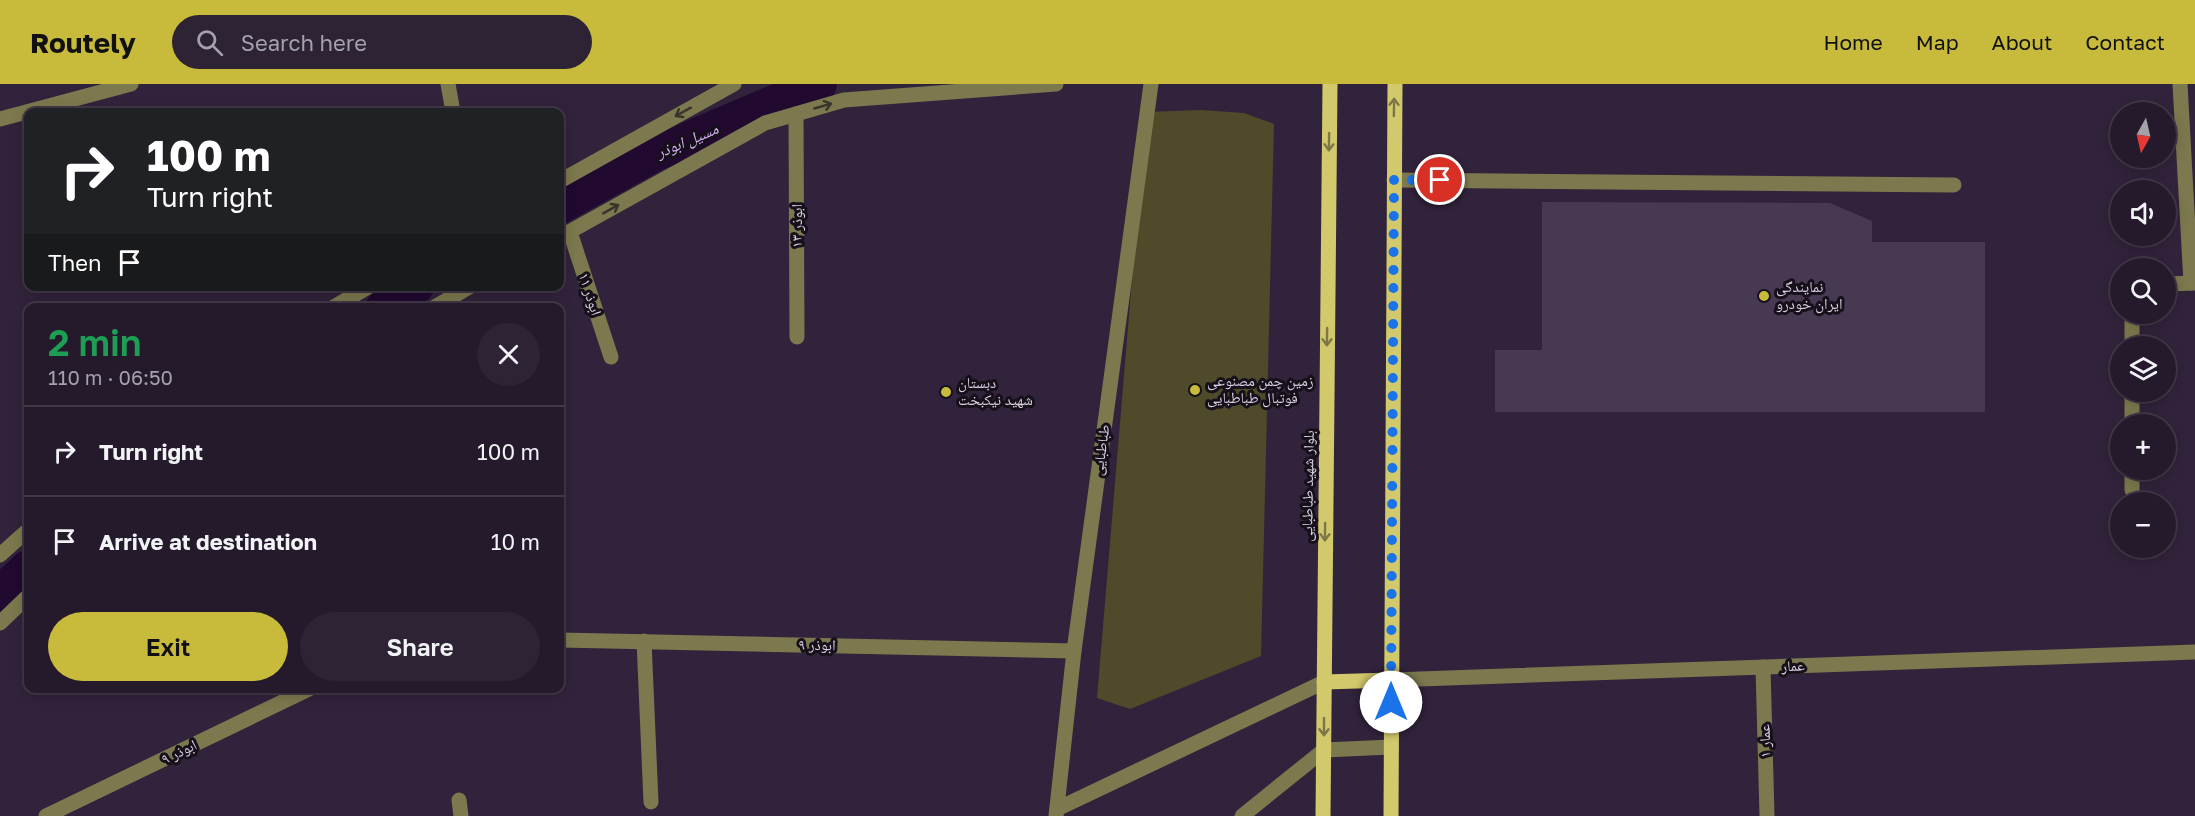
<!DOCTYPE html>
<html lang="en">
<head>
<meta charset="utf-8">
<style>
  :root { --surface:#251a2c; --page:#2d2334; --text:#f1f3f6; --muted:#a3a1a9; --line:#423848; --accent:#c8bb3b }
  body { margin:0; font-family:"Golos Text","Noto Naskh Arabic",sans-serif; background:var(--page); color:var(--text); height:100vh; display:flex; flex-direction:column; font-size:22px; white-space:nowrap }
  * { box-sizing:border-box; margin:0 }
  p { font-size:20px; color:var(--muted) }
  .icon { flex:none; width:33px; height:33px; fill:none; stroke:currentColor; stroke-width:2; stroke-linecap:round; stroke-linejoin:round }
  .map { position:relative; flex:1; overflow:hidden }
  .drawer { position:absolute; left:24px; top:219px; width:540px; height:390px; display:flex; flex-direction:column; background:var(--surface); border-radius:12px; box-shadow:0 3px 15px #0003,0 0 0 2px var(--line) }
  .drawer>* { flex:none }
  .guide { position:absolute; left:24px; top:24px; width:540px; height:183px; border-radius:12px; box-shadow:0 3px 15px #0003,0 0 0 2px var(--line); background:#202124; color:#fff; overflow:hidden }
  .needle { width:39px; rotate:188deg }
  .tools { position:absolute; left:2110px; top:18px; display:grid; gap:12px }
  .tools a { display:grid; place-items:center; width:66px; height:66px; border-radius:50%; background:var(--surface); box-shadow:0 3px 15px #0003,0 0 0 2px var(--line); font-size:30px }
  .pin { position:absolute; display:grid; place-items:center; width:51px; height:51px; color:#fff; margin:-26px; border:3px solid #fff; border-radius:50%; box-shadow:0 2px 6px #0007 }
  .me { position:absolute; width:66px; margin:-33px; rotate:0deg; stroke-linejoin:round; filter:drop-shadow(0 0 4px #0008) }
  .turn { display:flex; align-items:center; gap:21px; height:126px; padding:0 24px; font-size:27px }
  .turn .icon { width:78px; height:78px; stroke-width:2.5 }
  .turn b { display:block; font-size:42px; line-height:51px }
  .then { display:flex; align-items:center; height:57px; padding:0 24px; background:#0003; gap:12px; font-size:22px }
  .round { display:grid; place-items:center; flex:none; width:63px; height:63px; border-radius:32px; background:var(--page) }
  .overview { display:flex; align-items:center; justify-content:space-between; height:102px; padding:0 24px }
  h1 { font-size:36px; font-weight:600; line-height:45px; color:#1e9e55 }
  .button { display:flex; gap:12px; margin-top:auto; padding:12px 24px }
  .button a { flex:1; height:69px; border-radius:36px; background:var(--accent); color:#111; font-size:24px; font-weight:600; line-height:69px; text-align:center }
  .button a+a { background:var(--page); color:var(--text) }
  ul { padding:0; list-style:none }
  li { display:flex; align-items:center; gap:18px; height:90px; padding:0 24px; border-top:2px solid var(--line) }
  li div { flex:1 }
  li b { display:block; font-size:22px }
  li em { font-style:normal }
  header { display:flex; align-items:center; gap:36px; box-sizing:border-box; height:84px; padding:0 30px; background:var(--accent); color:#111 }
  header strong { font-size:28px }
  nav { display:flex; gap:33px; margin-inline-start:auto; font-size:21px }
  .search { width:420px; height:54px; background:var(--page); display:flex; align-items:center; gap:15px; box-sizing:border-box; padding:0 21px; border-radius:33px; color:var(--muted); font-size:22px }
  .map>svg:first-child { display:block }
  .green { fill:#4e4a2a }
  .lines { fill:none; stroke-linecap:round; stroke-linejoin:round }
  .canal { stroke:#210930; stroke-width:36 }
  .building { fill:#473952 }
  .minor { stroke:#7d794e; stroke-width:15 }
  .major { stroke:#d2c96c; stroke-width:15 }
  .oneway { stroke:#3a352c }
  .oneway2 { stroke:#7d7647 }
  .route { stroke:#1a73e8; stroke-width:10; stroke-dasharray:0 18 }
  .poi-dot { fill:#c8bb3b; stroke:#16101a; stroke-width:2 }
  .labels { text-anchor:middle; stroke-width:6; stroke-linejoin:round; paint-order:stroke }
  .street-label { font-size:15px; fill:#d9d0e0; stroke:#16101a }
  .poi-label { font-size:15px; fill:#d9d0e0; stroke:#16101a; text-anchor:start }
  .water-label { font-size:16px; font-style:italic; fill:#d8b0f7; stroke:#16101a }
</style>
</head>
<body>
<header>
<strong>Routely</strong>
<div class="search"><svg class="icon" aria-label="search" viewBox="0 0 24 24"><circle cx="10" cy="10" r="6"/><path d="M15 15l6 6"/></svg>Search here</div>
<nav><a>Home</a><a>Map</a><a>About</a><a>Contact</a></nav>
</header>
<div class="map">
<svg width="2195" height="732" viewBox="0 0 2195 732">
  <rect width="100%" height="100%" fill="#31233b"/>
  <!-- green -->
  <polygon class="green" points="1201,26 1244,29 1274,40 1261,572 1130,625 1097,614 1146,28"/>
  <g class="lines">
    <!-- canal -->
    <g class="canal">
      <polyline points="560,122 654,70 819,0"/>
      <polyline points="383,224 416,202"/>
      <polyline points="0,510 28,484"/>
    </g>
  </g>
  <!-- building -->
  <polygon class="building" points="1542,118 1830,119 1872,137 1872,158 1985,158 1985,328 1495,328 1495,266 1542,266"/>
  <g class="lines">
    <!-- minor -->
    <g class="minor">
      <polyline points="448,0 453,28"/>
      <polyline points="2180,0 2191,199"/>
      <polyline points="796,30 797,253"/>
      <polyline points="0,35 131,0"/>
      <polyline points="1394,96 1954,101"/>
      <polyline points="560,97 734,0"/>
      <polyline points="570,148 611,273"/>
      <polyline points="560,153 765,39 844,16 1056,0"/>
      <polyline points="2166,200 2195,199"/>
      <polyline points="332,224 370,202"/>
      <polyline points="433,224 471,202"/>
      <polyline points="2132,230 2132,262"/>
      <polyline points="2132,308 2132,340"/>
      <polyline points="2132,386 2132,406"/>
      <polyline points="0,471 28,446"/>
      <polyline points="0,539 28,512"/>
      <polyline points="560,556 1074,567"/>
      <polyline points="644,557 651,718"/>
      <polyline points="1763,583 1767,732"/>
      <polyline points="1391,596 2195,568"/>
      <polyline points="459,716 461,732"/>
      <polyline points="1057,725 1324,598"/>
      <polyline points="46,732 311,604"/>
      <polyline points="1056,732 1074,567 1151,0"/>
      <polyline points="1242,732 1324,666 1391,663"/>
    </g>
    <!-- major -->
    <g class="major">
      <polyline points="1324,598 1391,596"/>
      <polyline points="1323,732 1330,0"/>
      <polyline points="1391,732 1395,0"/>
    </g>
  </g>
  <!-- one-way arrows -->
  <defs><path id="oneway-shaft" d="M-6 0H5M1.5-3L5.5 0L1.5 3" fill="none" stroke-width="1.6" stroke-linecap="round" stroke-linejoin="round" transform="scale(1.5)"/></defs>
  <g class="oneway">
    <use href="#oneway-shaft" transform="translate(823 22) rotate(-16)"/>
    <use href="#oneway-shaft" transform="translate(683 28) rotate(151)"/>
    <use href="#oneway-shaft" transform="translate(611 125) rotate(-29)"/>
  </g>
  <g class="oneway2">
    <use href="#oneway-shaft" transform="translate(1394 23) rotate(-89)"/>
    <use href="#oneway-shaft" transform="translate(1329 58) rotate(91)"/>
    <use href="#oneway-shaft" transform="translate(1327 253) rotate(91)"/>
    <use href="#oneway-shaft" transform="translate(1325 448) rotate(91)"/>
    <use href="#oneway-shaft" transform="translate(1324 643) rotate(90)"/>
  </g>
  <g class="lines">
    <!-- route -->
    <polyline class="route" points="1391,618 1394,96 1440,96"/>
  </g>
  <!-- markers -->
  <g class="poi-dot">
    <circle cx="1764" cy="212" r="6"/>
    <circle cx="1195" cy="306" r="6"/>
    <circle cx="946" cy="308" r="6"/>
  </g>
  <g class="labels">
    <!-- street labels -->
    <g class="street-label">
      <text transform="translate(797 142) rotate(-90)" y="5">ابوذر ۱۳</text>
      <text transform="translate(590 210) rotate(72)" y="5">ابوذر ۱۱</text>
      <text transform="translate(1101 366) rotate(-82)" y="5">طباطبایی</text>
      <text transform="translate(1308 402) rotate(-89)" y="5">بلوار شهید طباطبایی</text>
      <text transform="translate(817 561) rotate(1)" y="5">ابوذر ۹</text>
      <text transform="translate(1793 582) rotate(-2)" y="5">عمار</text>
      <text transform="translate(1765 657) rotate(-92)" y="5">عمار ۱</text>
      <text transform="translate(179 668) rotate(-26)" y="5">ابوذر ۹</text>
    </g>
    <!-- poi labels -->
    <g class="poi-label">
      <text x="1776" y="208">نمایندگی<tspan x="1776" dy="17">ایران خودرو</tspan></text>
      <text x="1207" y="302">زمین چمن مصنوعی<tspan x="1207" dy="17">فوتبال طباطبایی</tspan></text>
      <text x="958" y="304">دبستان<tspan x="958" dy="17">شهید نیکبخت</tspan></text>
    </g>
    <!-- water labels -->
    <g class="water-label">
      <text transform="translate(687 56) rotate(-23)" y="6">مسیل ابوذر</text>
    </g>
  </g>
</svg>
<div class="tools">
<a><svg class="needle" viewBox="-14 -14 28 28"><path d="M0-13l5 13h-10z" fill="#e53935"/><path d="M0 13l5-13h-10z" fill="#a3a1a9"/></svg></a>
<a><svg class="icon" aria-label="sound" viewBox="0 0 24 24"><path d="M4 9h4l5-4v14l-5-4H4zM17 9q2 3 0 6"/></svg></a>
<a><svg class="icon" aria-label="search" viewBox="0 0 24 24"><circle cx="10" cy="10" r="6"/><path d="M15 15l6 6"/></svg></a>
<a><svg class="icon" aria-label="layers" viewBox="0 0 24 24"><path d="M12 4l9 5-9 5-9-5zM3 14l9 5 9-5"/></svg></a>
<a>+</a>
<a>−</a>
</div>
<div class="pin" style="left:1440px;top:96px;background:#d93025"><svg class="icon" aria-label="arrive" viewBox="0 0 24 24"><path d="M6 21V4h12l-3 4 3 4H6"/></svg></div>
<svg class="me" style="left:1391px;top:618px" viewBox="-20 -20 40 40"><circle r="19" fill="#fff"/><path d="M0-13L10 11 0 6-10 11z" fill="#1a73e8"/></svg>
<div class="guide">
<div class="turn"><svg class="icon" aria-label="right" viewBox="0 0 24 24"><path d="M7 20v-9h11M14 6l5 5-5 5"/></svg><div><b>100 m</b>Turn right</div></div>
<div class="then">Then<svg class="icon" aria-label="arrive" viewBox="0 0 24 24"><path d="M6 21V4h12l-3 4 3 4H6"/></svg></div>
</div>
<section class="drawer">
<div class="overview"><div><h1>2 min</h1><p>110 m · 06:50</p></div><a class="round"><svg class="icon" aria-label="close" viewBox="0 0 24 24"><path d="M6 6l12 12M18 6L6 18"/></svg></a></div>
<ul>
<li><svg class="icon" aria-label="right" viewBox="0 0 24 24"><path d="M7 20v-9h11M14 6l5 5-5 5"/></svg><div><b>Turn right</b></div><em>100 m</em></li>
<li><svg class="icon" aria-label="arrive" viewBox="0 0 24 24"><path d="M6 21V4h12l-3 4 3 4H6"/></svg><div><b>Arrive at destination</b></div><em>10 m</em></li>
</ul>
<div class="button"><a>Exit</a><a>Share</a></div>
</section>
</div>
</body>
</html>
